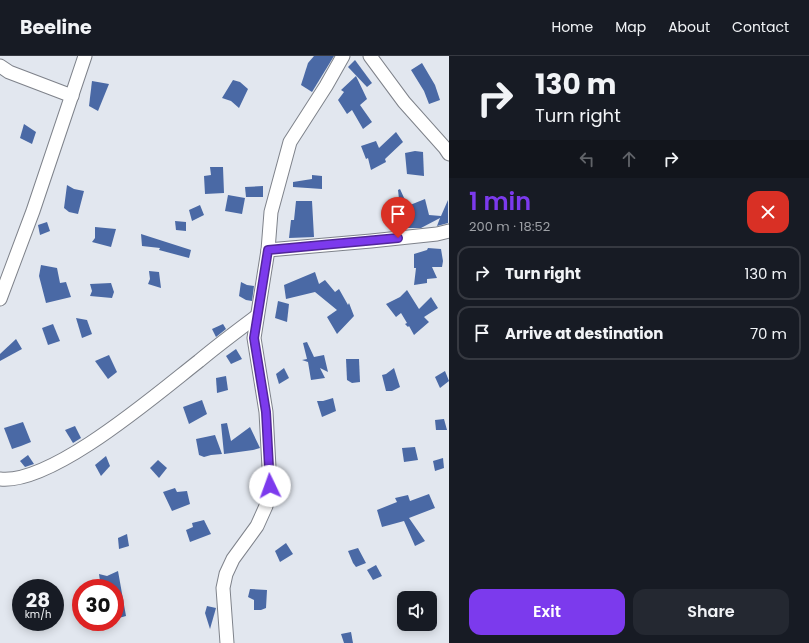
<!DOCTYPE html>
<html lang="en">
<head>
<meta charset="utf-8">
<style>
  :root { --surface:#171b24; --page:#242831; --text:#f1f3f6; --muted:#9ea1a6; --line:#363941; --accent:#7c3aed }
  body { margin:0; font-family:Poppins,sans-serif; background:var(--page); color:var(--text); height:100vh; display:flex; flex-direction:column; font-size:15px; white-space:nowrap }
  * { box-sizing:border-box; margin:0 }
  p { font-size:13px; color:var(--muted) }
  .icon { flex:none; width:22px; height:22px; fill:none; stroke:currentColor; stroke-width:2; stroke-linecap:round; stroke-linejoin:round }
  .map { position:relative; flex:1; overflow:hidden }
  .side { display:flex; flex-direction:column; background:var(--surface); width:360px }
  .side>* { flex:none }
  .top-card { background:#171b24; color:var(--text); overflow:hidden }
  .controls { position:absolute; left:397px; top:535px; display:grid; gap:8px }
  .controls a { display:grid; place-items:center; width:40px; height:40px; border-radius:8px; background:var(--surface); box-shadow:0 2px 10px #0003; font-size:20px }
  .speed { position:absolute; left:12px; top:523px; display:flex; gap:8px; font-size:20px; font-weight:700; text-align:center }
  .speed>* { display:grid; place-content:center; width:52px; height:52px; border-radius:50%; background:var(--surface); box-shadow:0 2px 10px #0003; line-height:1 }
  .speed small { font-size:10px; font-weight:400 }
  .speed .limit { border:6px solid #d22; background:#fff; color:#111 }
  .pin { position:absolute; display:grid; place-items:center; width:34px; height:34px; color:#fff; margin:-41px -17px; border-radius:50% 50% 50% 0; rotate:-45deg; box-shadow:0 0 4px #0007 }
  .pin .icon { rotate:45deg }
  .me { position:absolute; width:44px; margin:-22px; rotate:357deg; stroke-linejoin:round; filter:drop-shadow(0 0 3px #0008) }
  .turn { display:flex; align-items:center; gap:14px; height:84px; padding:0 20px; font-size:18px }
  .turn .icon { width:52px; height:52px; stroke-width:2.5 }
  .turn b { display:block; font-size:28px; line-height:34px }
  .lanes { display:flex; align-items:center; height:38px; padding:0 20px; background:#0003; justify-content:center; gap:20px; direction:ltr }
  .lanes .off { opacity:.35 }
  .round { display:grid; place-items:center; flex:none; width:42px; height:42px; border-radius:12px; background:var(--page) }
  .headline { display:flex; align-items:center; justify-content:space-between; height:68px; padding:0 20px }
  h1 { font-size:24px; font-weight:600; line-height:30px; color:var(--accent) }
  .button { display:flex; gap:8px; margin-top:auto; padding:8px 20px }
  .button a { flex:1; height:46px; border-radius:12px; background:var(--accent); color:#fff; font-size:16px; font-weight:600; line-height:46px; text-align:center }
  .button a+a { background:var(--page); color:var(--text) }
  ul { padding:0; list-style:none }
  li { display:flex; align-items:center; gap:12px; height:54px; margin:0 8px 6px; padding:0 12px; border:2px solid var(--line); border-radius:12px }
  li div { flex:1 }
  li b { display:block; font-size:15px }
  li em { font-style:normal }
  header { display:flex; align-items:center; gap:24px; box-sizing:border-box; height:56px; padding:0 20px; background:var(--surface); border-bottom:1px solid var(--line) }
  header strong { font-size:19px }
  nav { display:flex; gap:22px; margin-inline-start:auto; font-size:14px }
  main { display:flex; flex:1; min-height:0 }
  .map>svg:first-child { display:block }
  .building { fill:#4a69a5 }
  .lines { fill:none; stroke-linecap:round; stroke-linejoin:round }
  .minor-casing { stroke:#7e828a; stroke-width:15 }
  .minor { stroke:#fff; stroke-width:13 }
  .route-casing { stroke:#51269a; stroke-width:10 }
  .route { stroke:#7c3aed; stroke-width:7 }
</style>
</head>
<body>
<header>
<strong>Beeline</strong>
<nav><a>Home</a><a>Map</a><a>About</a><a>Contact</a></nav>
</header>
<main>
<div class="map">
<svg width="449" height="587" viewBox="0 0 449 587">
  <rect width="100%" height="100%" fill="#e2e7ef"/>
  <!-- building -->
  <g class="building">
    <polygon points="314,0 334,0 312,36 301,29 308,7"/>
    <polygon points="355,4 372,27 367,31 348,11"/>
    <polygon points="422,7 435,29 440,44 429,48 424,35 411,14"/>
    <polygon points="356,20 367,43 360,49 372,66 363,73 352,54 347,58 338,44 344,36 341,34"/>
    <polygon points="233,24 240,26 248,33 239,52 231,45 222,42"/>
    <polygon points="92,25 109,28 98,55 89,50"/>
    <polygon points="24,68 36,76 32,88 20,82"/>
    <polygon points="396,76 403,86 385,103 386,106 371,114 368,102 366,103 361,90 376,85 379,92"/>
    <polygon points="415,95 423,96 424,120 407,118 405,97"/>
    <polygon points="210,111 223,111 224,137 205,138 204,120 211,119"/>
    <polygon points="312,119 322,120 322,133 293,131 293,126 312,123"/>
    <polygon points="67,129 74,133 84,135 78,158 69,156 64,152"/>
    <polygon points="263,130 263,141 246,141 245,131"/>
    <polygon points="400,133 410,155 410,149 425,143 429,159 441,160 448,144 448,167 437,170 440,162 421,172 398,172 398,166 386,169 387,152 400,152 398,134"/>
    <polygon points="228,139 245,142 242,158 225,155"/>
    <polygon points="296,145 312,145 314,181 289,182 291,164 294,164"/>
    <polygon points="200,149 204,159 192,165 189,154"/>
    <polygon points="175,165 186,166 186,175 176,174"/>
    <polygon points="47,166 50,175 40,179 38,169"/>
    <polygon points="95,171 116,173 111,191 92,186 95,182"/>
    <polygon points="141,178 191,194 189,202 159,194 160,192 142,190"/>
    <polygon points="428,192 441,193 443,205 442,211 432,211 437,222 427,223 427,227 414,229 416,212 414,212 414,198 427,194"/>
    <polygon points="41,209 57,212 60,227 66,226 71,241 46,247 39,220"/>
    <polygon points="149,215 159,216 161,232 148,228 150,223"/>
    <polygon points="315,216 319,228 325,224 335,236 339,233 348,249 349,247 354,260 337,278 327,261 337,254 315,236 286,243 284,229"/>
    <polygon points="241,226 247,229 254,230 252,245 246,244 239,240"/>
    <polygon points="111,227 114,236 112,242 90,240 92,235 90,228"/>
    <polygon points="407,234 419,253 431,241 438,252 424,261 429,266 414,279 409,270 408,271 405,268 407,267 401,257 396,261 386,248 400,241"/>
    <polygon points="278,245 289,248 287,266 275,262"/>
    <polygon points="76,262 87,264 92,278 82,282"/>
    <polygon points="53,268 60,285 48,289 42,272"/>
    <polygon points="223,268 226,273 216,281 212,273"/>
    <polygon points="16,283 22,293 0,305 0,298"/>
    <polygon points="307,286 314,301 324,299 328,316 320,312 325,322 311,324 308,306 302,304 307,303 303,287"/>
    <polygon points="236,293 242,303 231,308 226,300"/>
    <polygon points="109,299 117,316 108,323 95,305"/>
    <polygon points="346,303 359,303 360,326 352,327 347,324"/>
    <polygon points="284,312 289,322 279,328 276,318"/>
    <polygon points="394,312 400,331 392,335 386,335 382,319 386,318"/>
    <polygon points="445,315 449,325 440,332 435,321"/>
    <polygon points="226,320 228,334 217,337 216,322"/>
    <polygon points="333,342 336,355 322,361 317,345 323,345"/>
    <polygon points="202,344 207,358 189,368 183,351"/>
    <polygon points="444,363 447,374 436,374 435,364"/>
    <polygon points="23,366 31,386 21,390 12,393 4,372"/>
    <polygon points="227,367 231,385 250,371 260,392 253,394 224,398 221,368"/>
    <polygon points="75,370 81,382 73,387 65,374"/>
    <polygon points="215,379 222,398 211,399 204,401 199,399 196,383"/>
    <polygon points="415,391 418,404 404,406 402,392"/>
    <polygon points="28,399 34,408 25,411 20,405"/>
    <polygon points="106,400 110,410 101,420 95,409"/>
    <polygon points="443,402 444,412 435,415 433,405"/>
    <polygon points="158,404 167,412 159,422 150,412"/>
    <polygon points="175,432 177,436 187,435 190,448 172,455 163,436"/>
    <polygon points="429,438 435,452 409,462 425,485 415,490 404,465 382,471 377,454 397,446 395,442 408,439 410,445"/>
    <polygon points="204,464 211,478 190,486 186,474 193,471 192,467"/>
    <polygon points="127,478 129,490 119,493 118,482"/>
    <polygon points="286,487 293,498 280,506 275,495"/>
    <polygon points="358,492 366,507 356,511 353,507 348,495"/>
    <polygon points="376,509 382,520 373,524 367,514"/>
    <polygon points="118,515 126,560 115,563 115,532 101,532 99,518 107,520"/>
    <polygon points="250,533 267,534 266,552 261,554 254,554 254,544 248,541"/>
    <polygon points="207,550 216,552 210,573 205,557"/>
    <polygon points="351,576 353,587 344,587 341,578"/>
  </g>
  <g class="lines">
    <!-- minor casing -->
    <g class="minor-casing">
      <g id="minor">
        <polyline points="370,0 404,46 445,92 449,98"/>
        <polyline points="0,10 9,16 72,40"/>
        <polyline points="268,194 371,185 437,178 449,175"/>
        <polyline points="0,243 33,155 85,0"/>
        <path d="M0 423C52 429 158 337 199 305 218 289 237 275 257 260"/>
        <polyline points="227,587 223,532 226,518 233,503 257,470 266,450 270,430 266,356 254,282 268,194 271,156 290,86 326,30 343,0"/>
      </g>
    </g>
    <!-- minor -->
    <use href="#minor" class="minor"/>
  </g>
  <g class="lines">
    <!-- route casing -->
    <g class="route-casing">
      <polyline id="route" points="270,430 266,356 254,282 268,194 398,182"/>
    </g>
    <!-- route -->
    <use href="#route" class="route"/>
  </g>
</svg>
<div class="controls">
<a><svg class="icon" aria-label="sound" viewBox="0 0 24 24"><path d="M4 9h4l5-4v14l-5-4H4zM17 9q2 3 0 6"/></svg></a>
</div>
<div class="speed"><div>28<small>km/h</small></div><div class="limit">30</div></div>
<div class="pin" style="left:398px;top:182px;background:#d93025"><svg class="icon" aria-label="arrive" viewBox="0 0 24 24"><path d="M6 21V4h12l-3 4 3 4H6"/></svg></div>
<svg class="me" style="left:270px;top:430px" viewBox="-20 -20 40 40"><circle r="19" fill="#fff"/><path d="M0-13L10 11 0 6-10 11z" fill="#7c3aed"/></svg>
</div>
<section class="side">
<div class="top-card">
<div class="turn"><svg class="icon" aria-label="right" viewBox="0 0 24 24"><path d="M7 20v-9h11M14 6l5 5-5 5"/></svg><div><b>130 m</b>Turn right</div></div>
<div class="lanes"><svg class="icon off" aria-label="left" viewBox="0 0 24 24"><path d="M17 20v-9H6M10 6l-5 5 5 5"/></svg><svg class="icon off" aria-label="ahead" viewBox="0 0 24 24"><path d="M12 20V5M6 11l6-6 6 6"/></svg><svg class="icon" aria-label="right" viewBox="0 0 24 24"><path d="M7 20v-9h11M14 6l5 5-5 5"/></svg></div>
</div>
<div class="headline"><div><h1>1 min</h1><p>200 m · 18:52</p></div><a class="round" style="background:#d93025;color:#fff"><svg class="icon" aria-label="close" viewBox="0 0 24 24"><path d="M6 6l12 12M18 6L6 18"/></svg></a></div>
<ul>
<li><svg class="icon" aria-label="right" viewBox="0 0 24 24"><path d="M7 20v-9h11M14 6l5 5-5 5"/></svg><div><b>Turn right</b></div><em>130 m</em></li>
<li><svg class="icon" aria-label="arrive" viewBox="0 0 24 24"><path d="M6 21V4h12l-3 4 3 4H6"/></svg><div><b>Arrive at destination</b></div><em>70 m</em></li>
</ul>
<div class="button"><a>Exit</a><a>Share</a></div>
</section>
</main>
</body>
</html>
